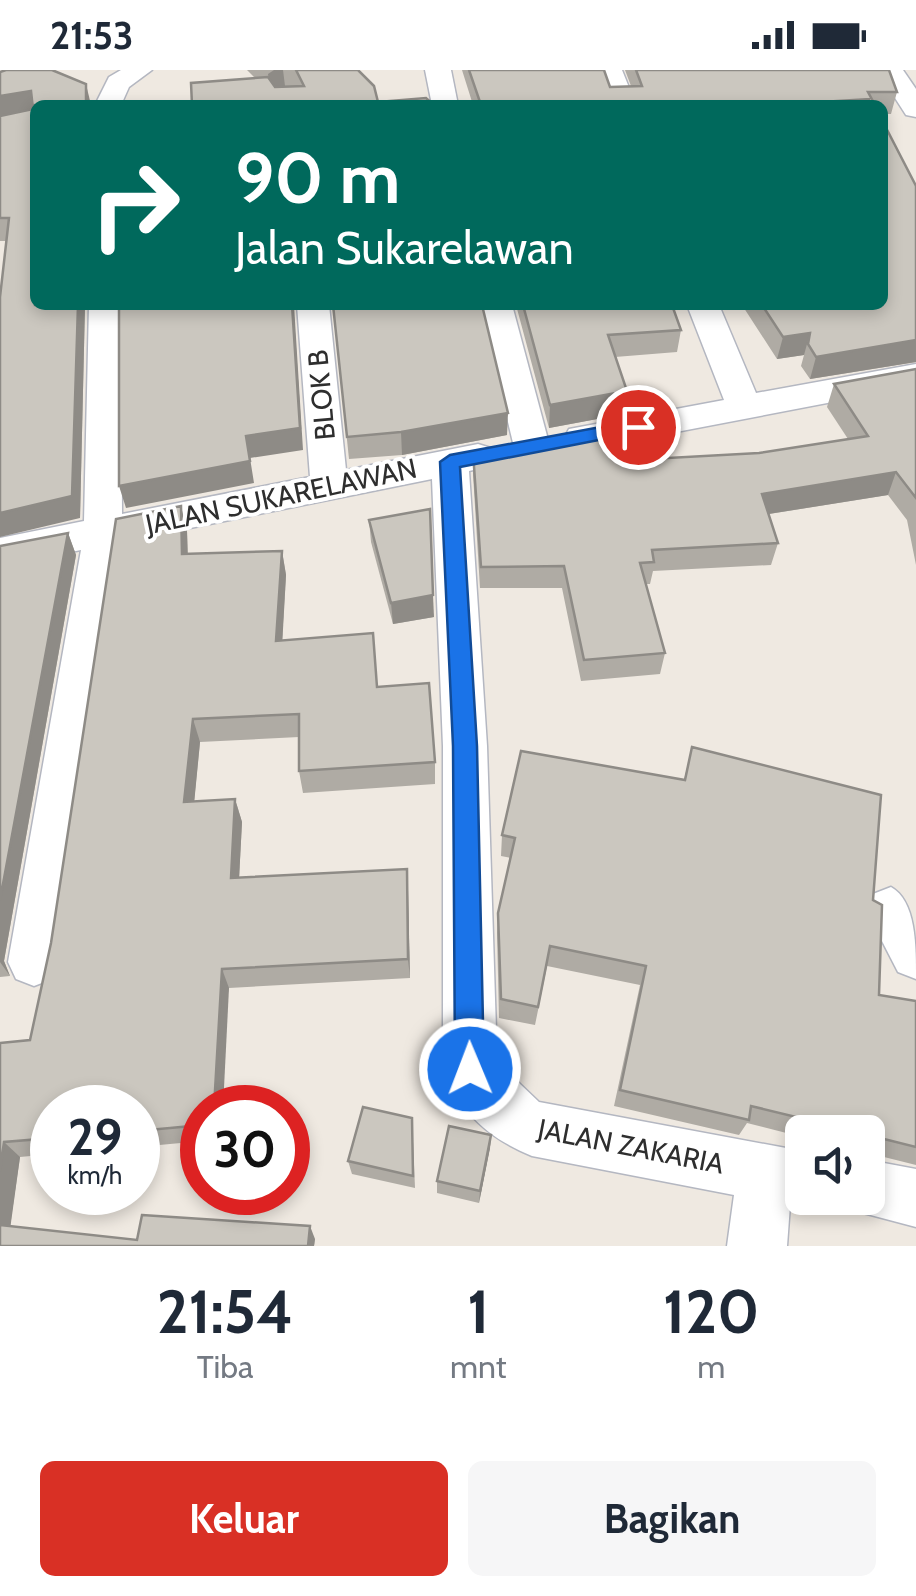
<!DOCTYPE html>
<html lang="id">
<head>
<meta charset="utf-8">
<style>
  :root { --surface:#fff; --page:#f6f6f7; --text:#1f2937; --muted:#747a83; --accent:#d93025 }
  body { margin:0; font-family:Cabin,sans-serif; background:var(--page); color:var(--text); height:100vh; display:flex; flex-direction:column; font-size:38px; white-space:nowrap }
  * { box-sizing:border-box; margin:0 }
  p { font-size:32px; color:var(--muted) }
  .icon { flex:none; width:55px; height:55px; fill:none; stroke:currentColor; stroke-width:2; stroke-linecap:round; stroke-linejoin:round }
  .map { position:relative; height:1176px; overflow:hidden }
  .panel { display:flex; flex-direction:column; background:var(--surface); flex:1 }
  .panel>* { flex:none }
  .hud { position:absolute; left:30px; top:30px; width:858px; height:210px; border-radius:15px; box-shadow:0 5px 15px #0003; background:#00695c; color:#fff; overflow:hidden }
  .fabs { position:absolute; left:785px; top:1045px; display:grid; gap:20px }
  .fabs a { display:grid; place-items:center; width:100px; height:100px; border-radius:15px; background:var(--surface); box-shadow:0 5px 15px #0003; font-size:50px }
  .speed { position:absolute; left:30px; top:1015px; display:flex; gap:20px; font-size:50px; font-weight:700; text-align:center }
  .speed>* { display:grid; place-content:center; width:130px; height:130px; border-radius:50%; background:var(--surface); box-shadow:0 5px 15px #0003; line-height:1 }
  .speed small { font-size:25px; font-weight:400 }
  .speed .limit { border:15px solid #d22; background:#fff; color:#111 }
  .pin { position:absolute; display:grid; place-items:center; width:85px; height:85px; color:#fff; margin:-42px; border:5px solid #fff; border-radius:50%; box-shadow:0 2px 10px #0007 }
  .me { position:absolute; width:110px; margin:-55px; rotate:359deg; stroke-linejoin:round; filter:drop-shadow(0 0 8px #0008) }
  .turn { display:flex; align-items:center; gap:35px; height:210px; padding:0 40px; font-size:45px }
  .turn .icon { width:130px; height:130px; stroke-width:2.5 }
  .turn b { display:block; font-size:70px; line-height:85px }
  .eta { display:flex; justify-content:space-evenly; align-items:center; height:170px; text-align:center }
  .eta b { font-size:60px; font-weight:800; line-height:70px }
  .button { display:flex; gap:20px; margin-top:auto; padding:20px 40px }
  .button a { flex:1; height:115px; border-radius:15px; background:var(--accent); color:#fff; font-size:40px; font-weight:800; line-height:115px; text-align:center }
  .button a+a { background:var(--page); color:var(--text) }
  .status { display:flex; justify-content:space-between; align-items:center; height:70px; padding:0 50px; background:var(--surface); direction:ltr }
  .status svg { height:28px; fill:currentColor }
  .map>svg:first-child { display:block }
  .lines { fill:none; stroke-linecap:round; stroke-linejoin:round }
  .street-casing { stroke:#b4b7c1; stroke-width:3 }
  .street { fill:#fff; fill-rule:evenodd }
  .wall { fill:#afaba4 }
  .shaded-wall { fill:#8e8b86 }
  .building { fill:#cbc7bf; stroke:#8e8b86; stroke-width:2.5 }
  .route { fill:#1a73e8; stroke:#114b97; stroke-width:2.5 }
  .labels { text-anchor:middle; stroke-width:8; stroke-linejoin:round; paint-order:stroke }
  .street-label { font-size:28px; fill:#2e2e2e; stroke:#fff }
</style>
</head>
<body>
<div class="status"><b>21:53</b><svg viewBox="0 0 49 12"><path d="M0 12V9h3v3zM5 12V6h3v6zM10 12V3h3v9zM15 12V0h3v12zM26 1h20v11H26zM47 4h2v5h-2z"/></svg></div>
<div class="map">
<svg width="916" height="1176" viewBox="0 0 916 1176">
  <rect width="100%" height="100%" fill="#efe9e1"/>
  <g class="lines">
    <!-- street casing -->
    <g class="street-casing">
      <g id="street">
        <polygon points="121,0 152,0 129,17 121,35 95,35 109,7"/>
        <polygon points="425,0 451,0 458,35 432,35"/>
        <polygon points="596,0 622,0 636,35 610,35"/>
        <polygon points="877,0 903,0 916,19 916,47 906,45"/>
        <path d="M89 235H121L122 444 310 407 297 235H329L346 400 478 374 491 378 496 387 491 396 469 401 487 676 497 992 539 1032 802 1081V1128H823L802 1138 790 1135 787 1176H727L734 1125 532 1086C488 1068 461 1043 443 999V676L432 409 121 472 60 892 52 909 34 916 16 909 8 892 81 480 0 496V468L84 451Z"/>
        <polygon points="480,235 512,235 550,377 545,386 532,389 519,386 514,377"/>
        <polygon points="687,235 719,235 756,323 916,294 916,316 582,380 569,377 564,368 569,359 724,330"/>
        <path d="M891 817C916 831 916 875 916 909L898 902 866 840 873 824Z"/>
        <polygon points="868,1090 916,1099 916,1157 848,1139 843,1128 868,1128"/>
      </g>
    </g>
    <!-- street -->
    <use href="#street" class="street"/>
  </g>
  <!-- wall -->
  <g class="wall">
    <polygon points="247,0 358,0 378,32 192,35 255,8"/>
    <polygon points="462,0 604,0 610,17 631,16 625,0 889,0 897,22 891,44 882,44 882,35 473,35"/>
    <polygon points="0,2 35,235 85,235 80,448 6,171 0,171"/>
    <polygon points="882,50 916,116 916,292 810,309 801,296 804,285 777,289 742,235 882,235"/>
    <polygon points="333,235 507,365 402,385 349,389"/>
    <polygon points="516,235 672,235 681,260 677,282 615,287 624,344 549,358"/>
    <polygon points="916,299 916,495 907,450 888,425 769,444 778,473 771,495 653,501 650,514 646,514 665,583 660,604 581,611 562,518 480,518 473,404 473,382 650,389 759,383 848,369 827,337 834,314"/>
    <polygon points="369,450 434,547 393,554 371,472"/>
    <polygon points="187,461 188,484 282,481 286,505 282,571 377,616 435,692 435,714 303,723 299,701 299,667 200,672 194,732 235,729 242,752 239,808 407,799 410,908 229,918 202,1038 202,1071 138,1077 138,1038 52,1038 52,1084 20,1087 10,1156 137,1170 315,1169 314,1176 0,1176 0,973 30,970"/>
    <polygon points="68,463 76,485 4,891 10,906 0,907 0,476"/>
    <polygon points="692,677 873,830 879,925 916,931 916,1095 868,1083 868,1062 802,1062 802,1067 747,1053 739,1065 614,1036 640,915 547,896 535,955 499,948 497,863 498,843 511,788 501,786 502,765 684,710"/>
    <polygon points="412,1048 415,1118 352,1104 348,1091"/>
    <polygon points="491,1065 490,1078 479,1133 437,1123 437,1111"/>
  </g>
  <!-- shaded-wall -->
  <g class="shaded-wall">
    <polygon points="274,0 283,0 285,16 271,25 268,4"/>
    <polygon points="86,14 91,35 86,35"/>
    <polygon points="31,21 35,43 0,48 0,26"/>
    <polygon points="78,235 85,235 80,448 0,467 0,443"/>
    <polygon points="292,235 294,235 303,380 250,388 254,413 126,438 119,416 246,366"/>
    <polygon points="810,263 804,285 777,289 783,267"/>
    <polygon points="916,270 916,292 810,309 816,287"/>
    <polygon points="627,321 624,344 549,358 550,335"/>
    <polygon points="508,343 507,365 402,385 401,362"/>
    <polygon points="896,402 888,425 756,446 762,424"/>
    <polygon points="181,436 187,461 188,509 182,484"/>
    <polygon points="68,463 76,485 4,891 10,906 0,892 0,830"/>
    <polygon points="282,481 286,505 281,595 276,571"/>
    <polygon points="433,525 434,547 393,554 391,533"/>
    <polygon points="193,649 200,672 192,755 184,732"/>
    <polygon points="235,729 242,752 238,829 231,808"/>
    <polygon points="407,799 408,820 410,908 408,889"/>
    <polygon points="222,899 229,918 223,1038 214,1038"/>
    <polygon points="491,1065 490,1078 479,1133 480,1121"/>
    <polygon points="4,1072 20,1087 9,1167 0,1160 0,1101"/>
    <polygon points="310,1156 315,1169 314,1176 308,1176"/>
  </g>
  <!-- building -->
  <g class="building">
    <polygon points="6,0 52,0 86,14 86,35 35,35 35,235 78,235 72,426 0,443 0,227 9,148 0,148 0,46 33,39 31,21 0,26 0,2"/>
    <polygon points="296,0 358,0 374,16 378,32 426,28 434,35 192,35 191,13 268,7 275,17 304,16"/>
    <polygon points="469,0 604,0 610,17 642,16 636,0 889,0 897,22 868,22 875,35 868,35 869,29 771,35 481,35"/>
    <polygon points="882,50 916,116 916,270 816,287 808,274 810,263 783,267 762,235 882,235"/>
    <polygon points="119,235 292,235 300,358 246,366 250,391 119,416"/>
    <polygon points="333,235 482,235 508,343 401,362 347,367"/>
    <polygon points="523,235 672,235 681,260 608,265 627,321 550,335"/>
    <polygon points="916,299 916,428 896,402 762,424 778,473 652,480 654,492 640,493 665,583 584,590 564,496 481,497 473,382 637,351 650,389 759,383 868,366 834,314"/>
    <polygon points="181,436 182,484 282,481 276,571 373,563 377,617 429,613 435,692 299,701 299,644 193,649 184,732 235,729 231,808 407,799 408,889 222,899 214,1038 202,1038 202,1055 138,1061 138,1038 52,1038 52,1068 4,1072 0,1101 0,973 30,970 51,873 116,449"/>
    <polygon points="430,439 433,525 391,533 369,450"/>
    <polygon points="68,463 0,830 0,476"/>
    <polygon points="692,677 881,725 873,830 882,835 879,925 916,931 916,1077 868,1065 868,1062 858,1062 751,1036 749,1050 620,1020 646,896 550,876 538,937 501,929 498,843 515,768 502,765 521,681 685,710"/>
    <polygon points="363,1037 412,1048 413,1106 348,1091"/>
    <polygon points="449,1056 491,1065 480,1121 437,1111"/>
    <polygon points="142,1145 310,1156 308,1176 0,1176 0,1155 137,1170"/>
  </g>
  <!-- route -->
  <polygon class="route" points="638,350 645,352 645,361 460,397 477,676 484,999 480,1009 470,1014 459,1009 455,999 453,676 440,392 450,385"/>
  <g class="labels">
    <!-- street labels -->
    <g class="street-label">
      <text transform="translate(321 325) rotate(-95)" y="10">BLOK B</text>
      <text transform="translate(281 426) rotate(-12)" y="10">JALAN SUKARELAWAN</text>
      <text transform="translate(631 1076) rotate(11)" y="10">JALAN ZAKARIA</text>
    </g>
  </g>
</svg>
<div class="fabs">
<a><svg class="icon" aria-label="sound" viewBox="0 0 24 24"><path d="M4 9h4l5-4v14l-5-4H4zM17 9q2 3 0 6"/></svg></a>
</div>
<div class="speed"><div>29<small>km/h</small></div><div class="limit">30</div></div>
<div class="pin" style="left:638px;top:357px;background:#d93025"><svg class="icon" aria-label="arrive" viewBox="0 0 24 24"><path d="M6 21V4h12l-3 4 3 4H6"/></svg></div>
<svg class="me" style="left:470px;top:999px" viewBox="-20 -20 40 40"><circle r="17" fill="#1a73e8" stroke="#fff" stroke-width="3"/><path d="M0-11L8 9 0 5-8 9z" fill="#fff"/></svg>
<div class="hud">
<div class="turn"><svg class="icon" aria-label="right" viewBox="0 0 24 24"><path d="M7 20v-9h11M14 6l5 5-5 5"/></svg><div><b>90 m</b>Jalan Sukarelawan</div></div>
</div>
</div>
<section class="panel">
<div class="eta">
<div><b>21:54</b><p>Tiba</p></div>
<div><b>1</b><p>mnt</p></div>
<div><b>120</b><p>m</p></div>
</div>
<div class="button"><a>Keluar</a><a>Bagikan</a></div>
</section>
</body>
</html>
